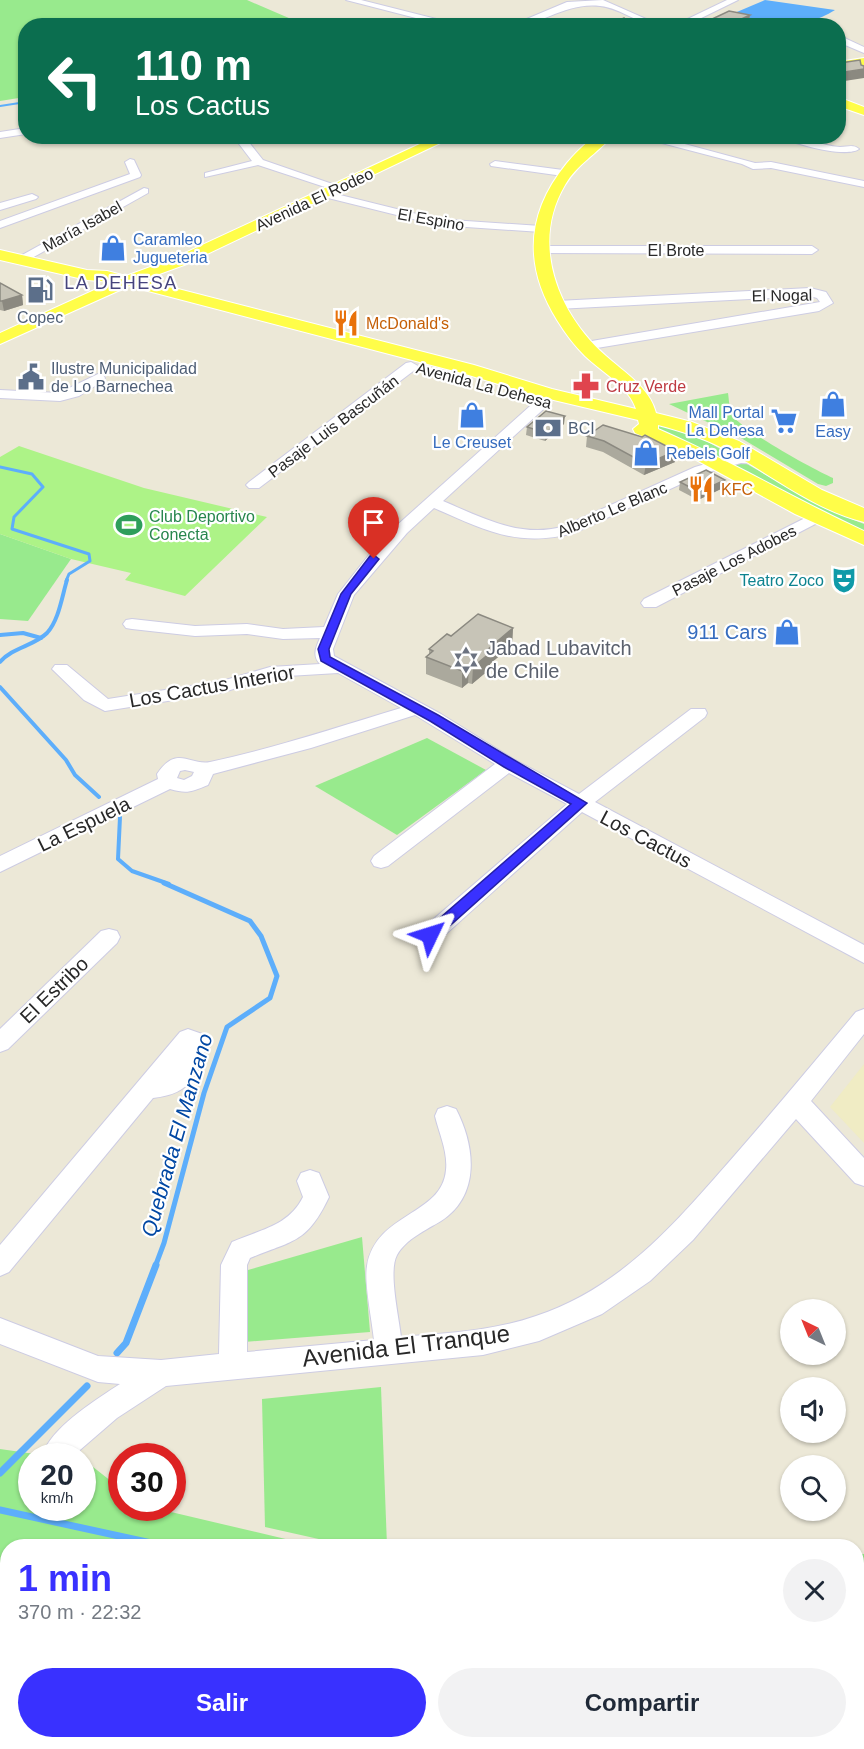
<!DOCTYPE html>
<html lang="es">
<head>
<meta charset="utf-8">
<style>
  :root { --surface:#fff; --page:#f2f2f3; --text:#1f2937; --muted:#747a83; --accent:#3931ff }
  body { margin:0; font-family:Arial,sans-serif; background:var(--page); color:var(--text); height:100vh; display:flex; flex-direction:column; font-size:22px; white-space:nowrap }
  * { box-sizing:border-box; margin:0 }
  p { font-size:20px; color:var(--muted) }
  .icon { flex:none; width:33px; height:33px; fill:none; stroke:currentColor; stroke-width:2; stroke-linecap:round; stroke-linejoin:round }
  .map { position:relative; flex:1; overflow:hidden }
  .sheet { position:absolute; left:0px; top:1539px; width:864px; height:210px; display:flex; flex-direction:column; background:var(--surface); border-radius:24px 24px 0 0; box-shadow:0 2px 4px #0004 }
  .sheet>* { flex:none }
  .hud { position:absolute; left:18px; top:18px; width:828px; height:126px; border-radius:24px; box-shadow:0 2px 4px #0004; background:#0b6e4f; color:#fff; overflow:hidden }
  .needle { width:39px; rotate:317deg }
  .tools { position:absolute; left:780px; top:1299px; display:grid; gap:12px }
  .tools a { display:grid; place-items:center; width:66px; height:66px; border-radius:50%; background:var(--surface); box-shadow:0 2px 4px #0004; font-size:30px }
  .speed { position:absolute; left:18px; top:1443px; display:flex; gap:12px; font-size:30px; font-weight:700; text-align:center }
  .speed>* { display:grid; place-content:center; width:78px; height:78px; border-radius:50%; background:var(--surface); box-shadow:0 2px 4px #0004; line-height:1 }
  .speed small { font-size:15px; font-weight:400 }
  .speed .limit { border:9px solid #d22; background:#fff; color:#111 }
  .pin { position:absolute; display:grid; place-items:center; width:51px; height:51px; color:#fff; margin:-62px -26px; border-radius:50% 50% 50% 0; rotate:-45deg; box-shadow:0 0 6px #0007 }
  .pin .icon { rotate:45deg }
  .me { position:absolute; width:66px; margin:-33px; rotate:49deg; stroke-linejoin:round; filter:drop-shadow(0 0 4px #0008) }
  .turn { display:flex; align-items:center; gap:21px; height:126px; padding:0 18px; font-size:27px }
  .turn .icon { width:78px; height:78px; stroke-width:2.5 }
  .turn b { display:block; font-size:42px; line-height:51px }
  .round { display:grid; place-items:center; flex:none; width:63px; height:63px; border-radius:32px; background:var(--page) }
  .summary { display:flex; align-items:center; justify-content:space-between; height:102px; padding:0 18px }
  h1 { font-size:36px; font-weight:700; line-height:45px; color:var(--accent) }
  .primary-button { display:flex; gap:12px; margin-top:auto; padding:12px 18px }
  .primary-button a { flex:1; height:69px; border-radius:36px; background:var(--accent); color:#fff; font-size:24px; font-weight:700; line-height:69px; text-align:center }
  .primary-button a+a { background:var(--page); color:var(--text) }
  .map>svg:first-child { display:block }
  .education { fill:#f0ecc4 }
  .green { fill:#98ea8d }
  .pitch { fill:#adf387 }
  .water { fill:#5daefb }
  .lines { fill:none; stroke-linecap:round; stroke-linejoin:round }
  .stream-far4 { stroke:#5daefb; stroke-width:2 }
  .stream-far3 { stroke:#5daefb; stroke-width:3 }
  .stream-far2 { stroke:#5daefb; stroke-width:4 }
  .stream-far1 { stroke:#5daefb; stroke-width:5 }
  .stream { stroke:#5daefb; stroke-width:7 }
  .minor-casing { stroke:#cdcce3; stroke-width:2 }
  .major-casing { stroke:#fff; stroke-width:2 }
  .minor { fill:#fff; fill-rule:evenodd }
  .major { fill:#fffd49; fill-rule:evenodd }
  .wall { fill:#aba99d }
  .shaded-wall { fill:#8b8980 }
  .building { fill:#c7c4b7; stroke:#8b8980; stroke-width:1.5 }
  .route { fill:#3931ff; stroke:#2520a6; stroke-width:1.5 }
  .labels { text-anchor:middle; stroke-width:4.5; stroke-linejoin:round; paint-order:stroke }
  .far-street-label { font-size:16px; fill:#282828; stroke:#fff }
  .far-shop-label { font-size:16px; fill:#366cbe; stroke:#fff; text-anchor:start }
  .far-service-label { font-size:16px; fill:#4e5e75; stroke:#fff; text-anchor:start }
  .far-food-label { font-size:16px; fill:#c56008; stroke:#fff; text-anchor:start }
  .far-health-label { font-size:16px; fill:#be3a42; stroke:#fff; text-anchor:start }
  .far-leisure-label { font-size:16px; fill:#27864d; stroke:#fff; text-anchor:start }
  .far-culture-label { font-size:16px; fill:#0d838f; stroke:#fff; text-anchor:end }
  .far-quarter-label { font-size:18px; letter-spacing:1.5px; fill:#46447d; stroke:#fff }
  .shop-label { font-size:20px; fill:#366cbe; stroke:#fff; text-anchor:end }
  .worship-label { font-size:20px; fill:#5b616d; stroke:#fff; text-anchor:start }
  .street-label { font-size:20px; fill:#282828; stroke:#fff }
  .water-label { font-size:21px; font-style:italic; fill:#0047a3; stroke:#fff }
  .near-street-label { font-size:24px; fill:#282828; stroke:#fff }
</style>
</head>
<body>
<div class="map">
<svg width="864" height="1749" viewBox="0 0 864 1749">
  <rect width="100%" height="100%" fill="#ece8d7"/>
  <!-- education -->
  <polygon class="education" points="864,1064 864,1143 830,1107"/>
  <!-- green -->
  <g class="green">
    <polygon points="0,0 247,0 305,25 26,26 25,97 0,101"/>
    <path d="M728 393C729 399 729 410 733 416 742 430 816 471 833 478V483L826 486 818 484 741 438 669 404Z"/>
    <polygon points="661,421 687,430 826,509 864,524 864,533 654,431"/>
    <polygon points="0,534 71,559 28,621 0,619"/>
    <polygon points="427,738 486,770 397,835 315,786"/>
    <polygon points="362,1237 370,1332 244,1342 248,1270"/>
    <polygon points="381,1387 387,1546 350,1546 265,1527 262,1399"/>
    <polygon points="0,1449 49,1456 32,1456 32,1508 82,1508 83,1462 88,1463 121,1489 122,1508 154,1508 315,1546 8,1546 8,1742 856,1742 856,1554 864,1554 864,1749 0,1749"/>
  </g>
  <!-- pitch -->
  <polygon class="pitch" points="19,446 144,488 267,517 185,596 125,580 131,573 71,559 0,534 0,457"/>
  <!-- water -->
  <path class="water" d="M765 0 835 10C805 29 762 33 732 14Z"/>
  <g class="lines">
    <!-- stream-far4 -->
    <polyline class="stream-far4" points="0,106 26,102"/>
    <!-- stream-far3 -->
    <polyline class="stream-far3" points="0,467 32,474 43,487 14,517 12,529 89,554 90,561 69,574 66,581"/>
    <!-- stream-far2 -->
    <g class="stream-far2">
      <polyline points="0,635 23,633 41,638"/>
      <path d="M0 662C13 647 34 646 47 633 59 620 62 596 67 580"/>
      <polyline points="0,687 66,760 75,775 99,797"/>
      <polyline points="120,817 118,859 132,871 169,884"/>
    </g>
    <!-- stream-far1 -->
    <polyline class="stream-far1" points="155,1267 164,1243 204,1093 227,1027 270,998 277,976 261,936 250,921 164,883"/>
    <!-- stream -->
    <g class="stream">
      <polyline points="117,1353 126,1343 156,1265"/>
      <polyline points="0,1473 87,1386"/>
      <polyline points="0,1510 165,1546"/>
      <polyline points="856,1583 864,1581"/>
    </g>
    <!-- minor casing -->
    <g class="minor-casing">
      <g id="minor">
        <polygon points="346,0 361,0 464,26 447,26"/>
        <path d="M603 0 662 26C639 26 622 8 600 6 565 2 542 26 510 26L567 2Z"/>
        <polygon points="727,0 738,0 685,26 673,26"/>
        <polygon points="838,35 864,47 864,53 838,42"/>
        <polygon points="26,128 26,134 0,138 0,132"/>
        <path d="M191 136C183 141 164 142 157 137Z"/>
        <polygon points="233,136 244,136 263,160 344,188 338,191 334,190 258,165 205,177 205,173 252,161"/>
        <polygon points="635,136 655,136 755,163 771,162 864,181 864,187 771,168 753,169 742,164"/>
        <path d="M781 136C805 136 820 146 840 147 848 147 853 144 859 149 847 158 794 145 781 136Z"/>
        <polygon points="130,159 134,160 141,175 140,177 0,228 0,221 130,174 125,162"/>
        <polygon points="495,161 563,170 568,173 563,176 491,166 490,164"/>
        <polygon points="144,188 148,189 148,193 23,263 15,263 13,260"/>
        <polygon points="324,191 437,219 541,226 547,229 541,232 437,225 320,196 320,192"/>
        <polygon points="32,194 38,197 36,199 0,210 0,203"/>
        <polygon points="540,246 812,246 818,250 812,254 536,253 534,250"/>
        <polygon points="810,288 826,292 833,303 819,311 585,350 580,349 578,346 580,343 820,302 817,298 810,296 557,309 551,305 557,301"/>
        <polygon points="411,362 418,366 416,369 259,488 249,488 246,485 249,482 406,363"/>
        <polygon points="98,374 103,375 105,378 103,381 79,396 60,401 0,398 0,390 59,393"/>
        <path d="M544 397 549 398 551 401 549 404 443 501C481 517 519 538 562 527L695 467 740 454 763 457 765 460 758 464 741 463 705 473 574 533C517 548 485 530 434 508L407 533 354 595 333 649 334 656 441 714 515 760 579 794 691 709H705L707 713 705 717 595 802 864 945V963L582 812 438 941 430 943 422 941 419 935 422 929 567 804 509 773 388 866 381 868 374 866 371 861 374 856 495 764 415 715 311 748 213 774 208 785C191 792 187 794 170 789L0 872V856L158 779 157 774C177 744 190 766 210 762 275 748 338 727 401 708L338 673 271 677 224 692 105 711 84 700 52 669 55 665H67L108 699 222 681 270 667 320 664C312 656 316 647 320 638L283 639 247 634 195 636 132 629 126 628 123 624 126 620 132 619 195 626 247 624 283 629 324 627 338 594 368 556 395 527 539 398ZM185 770 194 772 192 776 184 780 177 778 180 771Z"/>
        <polygon points="817,512 823,514 825,517 823,520 656,607 644,607 641,603 644,599"/>
        <polygon points="109,929 117,931 120,937 117,943 8,1049 0,1052 0,1029 101,931"/>
        <path d="M864 1009V1034L811 1101 864 1158V1186L855 1183 796 1119 693 1240 650 1281 602 1314 539 1341 483 1355 166 1386 117 1418 73 1456H49L45 1449C56 1425 98 1398 120 1384L98 1382 0 1344V1318L98 1356 161 1360 219 1354 221 1265 232 1242C259 1230 289 1226 303 1197L297 1181 301 1173 310 1170 319 1173 329 1197C307 1243 294 1240 250 1258L247 1265V1352L374 1340C372 1320 364 1283 367 1266 376 1212 442 1216 446 1170 448 1152 439 1133 435 1116L438 1109 447 1106 456 1109C475 1146 481 1195 441 1221 426 1230 406 1239 397 1255 388 1271 399 1317 401 1337 447 1333 493 1331 536 1316 623 1287 677 1221 735 1155 776 1108 816 1060 856 1012Z"/>
        <path d="M188 1029 205 1035 209 1041C194 1076 194 1093 153 1098L9 1272 0 1276V1245L180 1032Z"/>
      </g>
    </g>
    <!-- major casing -->
    <g class="major-casing">
      <g id="major">
        <polygon points="864,58 864,66 838,70 838,62"/>
        <polygon points="838,97 864,107 864,115 838,106"/>
        <path d="M437 136H455L184 265 143 280 474 365 552 389 636 409C629 387 602 372 585 356 575 346 565 333 557 320 523 265 526 213 567 163 574 155 588 139 598 136 602 136 608 136 612 136 597 154 577 164 565 185 530 244 558 314 606 356 624 372 650 388 656 413L692 422 739 441 822 490 864 508V522C815 510 771 475 728 451 707 439 681 431 658 425V429C728 459 794 499 864 531V545L795 514 691 457 635 433 633 429 639 424 638 420 541 397 462 373 129 286 0 344V333L112 282 87 280 0 260V250L87 270 107 271 126 276 172 259Z"/>
      </g>
    </g>
    <!-- minor -->
    <use href="#minor" class="minor"/>
    <!-- major -->
    <use href="#major" class="major"/>
  </g>
  <!-- wall -->
  <g class="wall">
    <polygon points="750,15 748,26 710,26 710,20"/>
    <polygon points="0,283 22,295 23,305 4,311 0,310"/>
    <polygon points="564,424 545,441 526,435 527,427"/>
    <polygon points="587,436 675,462 644,475 603,452 586,447"/>
    <polygon points="680,482 723,488 698,500 679,490"/>
    <polygon points="513,628 512,645 490,664 490,669 472,684 468,683 462,688 426,674 426,657 429,654 429,649 451,636"/>
  </g>
  <!-- shaded-wall -->
  <g class="shaded-wall">
    <polygon points="750,15 748,26 730,26 731,24"/>
    <polygon points="864,69 864,78 838,82 838,73"/>
    <polygon points="22,295 23,305 4,311 2,301"/>
    <polygon points="565,416 564,424 545,441 546,433"/>
    <polygon points="676,451 675,462 644,475 646,464"/>
    <polygon points="725,480 723,488 698,500 699,492"/>
    <polygon points="513,628 512,645 490,664 490,669 472,684 473,667 487,650"/>
    <polygon points="469,666 468,683 462,688 462,671"/>
  </g>
  <!-- building -->
  <g class="building">
    <polygon points="729,11 750,15 731,24 710,20"/>
    <polygon points="624,18 627,26 606,26"/>
    <polygon points="860,60 861,65 864,66 864,69 838,73 838,62 840,63"/>
    <polygon points="0,283 22,295 2,301 0,301"/>
    <polygon points="546,411 565,416 546,433 527,427"/>
    <polygon points="603,425 642,437 645,435 676,451 646,464 604,441 587,436"/>
    <polygon points="706,470 725,480 699,492 680,482"/>
    <polygon points="478,614 513,628 487,650 491,652 473,667 469,666 462,671 426,657 433,651 429,649 447,634 451,636"/>
  </g>
  <!-- route -->
  <polygon class="route" points="374,555 379,559 351,594 329,649 330,657 438,715 587,803 435,939 430,940 423,935 425,931 571,804 504,767 430,721 321,661 318,649 341,594 370,556"/>
  <!-- icons -->
  <defs>
    <g id="shop-bare" transform="scale(2.07)"><path d="M-5-2.5h2.3a2.7 3.5 0 0 1 5.4 0H5L5.5 6h-11ZM-1.5-2.5h3a1.5 2.3 0 0 0-3 0Z" fill="#3f7fe0" stroke="#fff" stroke-width="2.5" paint-order="stroke"/></g>
    <g id="fuel-bare" transform="scale(2.07)"><path d="M-5.5-6h7V0h2V4h1.3V-2.5L3-4.5l.8-.8L6-3V5H2.5V1h-1V6h-7ZM-4.2-4.7v3.2H.2V-4.7Z" fill="#5c6f8a" stroke="#fff" stroke-width="2.5" paint-order="stroke"/></g>
    <g id="restaurant-bare" transform="scale(2.07)"><path d="M-5-6h1v4h1v-4h1v4h1v-4h1v5L-1.5 .5V6h-2V.5L-5-1ZM5-6V6H3V1.5H1.5Q1.5-4 5-6Z" fill="#e8710a" stroke="#fff" stroke-width="2.5" paint-order="stroke"/></g>
    <g id="civic-bare" transform="scale(2.07)"><path d="M-.6-6.5H3V-4.5H.6V-3L4-1V1h2V6H-6V1h2V-1L-.6-3ZM-1.2 2.5V6h2.4V2.5Z" fill="#5c6f8a" stroke="#fff" stroke-width="2.5" paint-order="stroke"/></g>
    <g id="pharmacy-bare" transform="scale(2.07)"><path d="M-2-6h4v4h4v4h-4v4h-4v-4h-4v-4h4Z" fill="#e0444e" stroke="#fff" stroke-width="2.5" paint-order="stroke"/></g>
    <g id="supermarket-bare" transform="scale(2.07)"><path d="M-6-5.5h2.5l.6 2H6L4.5 2H-2.5L-4.4-4H-6ZM-1.5 3.2a1.3 1.3 0 1 0 .1 0ZM3 3.2a1.3 1.3 0 1 0 .1 0Z" fill="#3f7fe0" stroke="#fff" stroke-width="2.5" paint-order="stroke"/></g>
    <g id="bank-bare" transform="scale(2.07)"><path d="M-6-4H6V4H-6ZM0-2.3a2.3 2.3 0 1 0 0 4.6a2.3 2.3 0 1 0 0-4.6Z" fill="#5c6f8a" stroke="#fff" stroke-width="2.5" paint-order="stroke"/></g>
    <g id="stadium-bare" transform="scale(2.07)"><path d="M0-5a6.5 5 0 1 0 0 10a6.5 5 0 1 0 0-10ZM-3.5-1.8h7v3.6h-7Z" fill="#2e9e5b" stroke="#fff" stroke-width="2.5" paint-order="stroke"/></g>
    <g id="theatre-bare" transform="scale(2.07)"><path d="M-5-5.5Q0-4 5-5.5V0Q5 5 0 6Q-5 5-5 0ZM-3.3-2.5H-1v1.5H-3.3ZM1-2.5H3.3v1.5H1ZM-2.8 1Q0 5.5 2.8 1Z" fill="#0f9aa8" stroke="#fff" stroke-width="2.5" paint-order="stroke"/></g>
    <g id="synagogue-bare" transform="scale(2.07)"><path d="M0-6.5L5.6 3.2H-5.6ZM0 6.5L5.6-3.2H-5.6Z" fill="#6b7280" stroke="#fff" stroke-width="2.5" paint-order="stroke"/></g>
  </defs>
  <g fill-rule="evenodd">
    <use href="#shop-bare" x="113" y="248"/>
    <use href="#fuel-bare" x="40" y="290"/>
    <use href="#restaurant-bare" x="346" y="323"/>
    <use href="#civic-bare" x="31" y="377"/>
    <use href="#pharmacy-bare" x="586" y="386"/>
    <use href="#shop-bare" x="833" y="404"/>
    <use href="#shop-bare" x="472" y="415"/>
    <use href="#supermarket-bare" x="784" y="421"/>
    <use href="#bank-bare" x="548" y="428"/>
    <use href="#shop-bare" x="646" y="453"/>
    <use href="#restaurant-bare" x="701" y="489"/>
    <use href="#stadium-bare" x="129" y="525"/>
    <use href="#theatre-bare" x="844" y="580"/>
    <use href="#shop-bare" x="787" y="632"/>
    <use href="#synagogue-bare" x="466" y="660"/>
  </g>
  <g class="labels">
    <!-- far-street labels -->
    <g class="far-street-label">
      <text transform="translate(314 199) rotate(-25)" y="6">Avenida El Rodeo</text>
      <text transform="translate(431 219) rotate(10)" y="6">El Espino</text>
      <text transform="translate(82 226) rotate(-29)" y="6">María Isabel</text>
      <text x="676" y="256">El Brote</text>
      <text transform="translate(782 295) rotate(-1)" y="6">El Nogal</text>
      <text transform="translate(484 385) rotate(15)" y="6">Avenida La Dehesa</text>
      <text transform="translate(333 426) rotate(-37)" y="6">Pasaje Luis Bascuñán</text>
      <text transform="translate(612 509) rotate(-23)" y="6">Alberto Le Blanc</text>
      <text transform="translate(734 560) rotate(-27)" y="6">Pasaje Los Adobes</text>
    </g>
    <!-- far-shop labels -->
    <g class="far-shop-label">
      <text x="133" y="245">Caramleo<tspan x="133" dy="18">Jugueteria</tspan></text>
      <text x="764" y="418" text-anchor="end">Mall Portal<tspan x="764" dy="18">La Dehesa</tspan></text>
      <text x="833" y="437" text-anchor="middle">Easy</text>
      <text x="472" y="448" text-anchor="middle">Le Creuset</text>
      <text x="666" y="459">Rebels Golf</text>
    </g>
    <!-- far-service labels -->
    <g class="far-service-label">
      <text x="40" y="323" text-anchor="middle">Copec</text>
      <text x="51" y="374">Ilustre Municipalidad<tspan x="51" dy="18">de Lo Barnechea</tspan></text>
      <text x="568" y="434">BCI</text>
    </g>
    <!-- far-food labels -->
    <g class="far-food-label">
      <text x="366" y="329">McDonald's</text>
      <text x="721" y="495">KFC</text>
    </g>
    <!-- far-health labels -->
    <g class="far-health-label">
      <text x="606" y="392">Cruz Verde</text>
    </g>
    <!-- far-leisure labels -->
    <g class="far-leisure-label">
      <text x="149" y="522">Club Deportivo<tspan x="149" dy="18">Conecta</tspan></text>
    </g>
    <!-- far-culture labels -->
    <g class="far-culture-label">
      <text x="824" y="586">Teatro Zoco</text>
    </g>
    <!-- far-quarter labels -->
    <g class="far-quarter-label">
      <text x="121" y="289">LA DEHESA</text>
    </g>
    <!-- shop labels -->
    <g class="shop-label">
      <text x="767" y="639">911 Cars</text>
    </g>
    <!-- worship labels -->
    <g class="worship-label">
      <text x="486" y="655">Jabad Lubavitch<tspan x="486" dy="23">de Chile</tspan></text>
    </g>
    <!-- street labels -->
    <g class="street-label">
      <text transform="translate(212 686) rotate(-10)" y="7">Los Cactus Interior</text>
      <text transform="translate(84 824) rotate(-26)" y="7">La Espuela</text>
      <text transform="translate(646 839) rotate(28)" y="7">Los Cactus</text>
      <text transform="translate(54 990) rotate(-44)" y="7">El Estribo</text>
    </g>
    <!-- water labels -->
    <g class="water-label">
      <text transform="translate(177 1135) rotate(-74)" y="7">Quebrada El Manzano</text>
    </g>
    <!-- near-street labels -->
    <g class="near-street-label">
      <text transform="translate(406 1346) rotate(-7)" y="8">Avenida El Tranque</text>
    </g>
  </g>
</svg>
<div class="tools">
<a><svg class="needle" viewBox="-14 -14 28 28"><path d="M0-13l5 13h-10z" fill="#e53935"/><path d="M0 13l5-13h-10z" fill="#747a83"/></svg></a>
<a><svg class="icon" aria-label="sound" viewBox="0 0 24 24"><path d="M4 9h4l5-4v14l-5-4H4zM17 9q2 3 0 6"/></svg></a>
<a><svg class="icon" aria-label="search" viewBox="0 0 24 24"><circle cx="10" cy="10" r="6"/><path d="M15 15l6 6"/></svg></a>
</div>
<div class="speed"><div>20<small>km/h</small></div><div class="limit">30</div></div>
<div class="pin" style="left:374px;top:559px;background:#d93025"><svg class="icon" aria-label="arrive" viewBox="0 0 24 24"><path d="M6 21V4h12l-3 4 3 4H6"/></svg></div>
<svg class="me" style="left:430px;top:935px" viewBox="-20 -20 40 40"><path d="M0-17L14 15 0 8-14 15z" fill="#3931ff" stroke="#fff" stroke-width="4"/></svg>
<div class="hud">
<div class="turn"><svg class="icon" aria-label="left" viewBox="0 0 24 24"><path d="M17 20v-9H6M10 6l-5 5 5 5"/></svg><div><b>110 m</b>Los Cactus</div></div>
</div>
<section class="sheet">
<div class="summary"><div><h1>1 min</h1><p>370 m · 22:32</p></div><a class="round"><svg class="icon" aria-label="close" viewBox="0 0 24 24"><path d="M6 6l12 12M18 6L6 18"/></svg></a></div>
<div class="primary-button"><a>Salir</a><a>Compartir</a></div>
</section>
</div>
</body>
</html>
